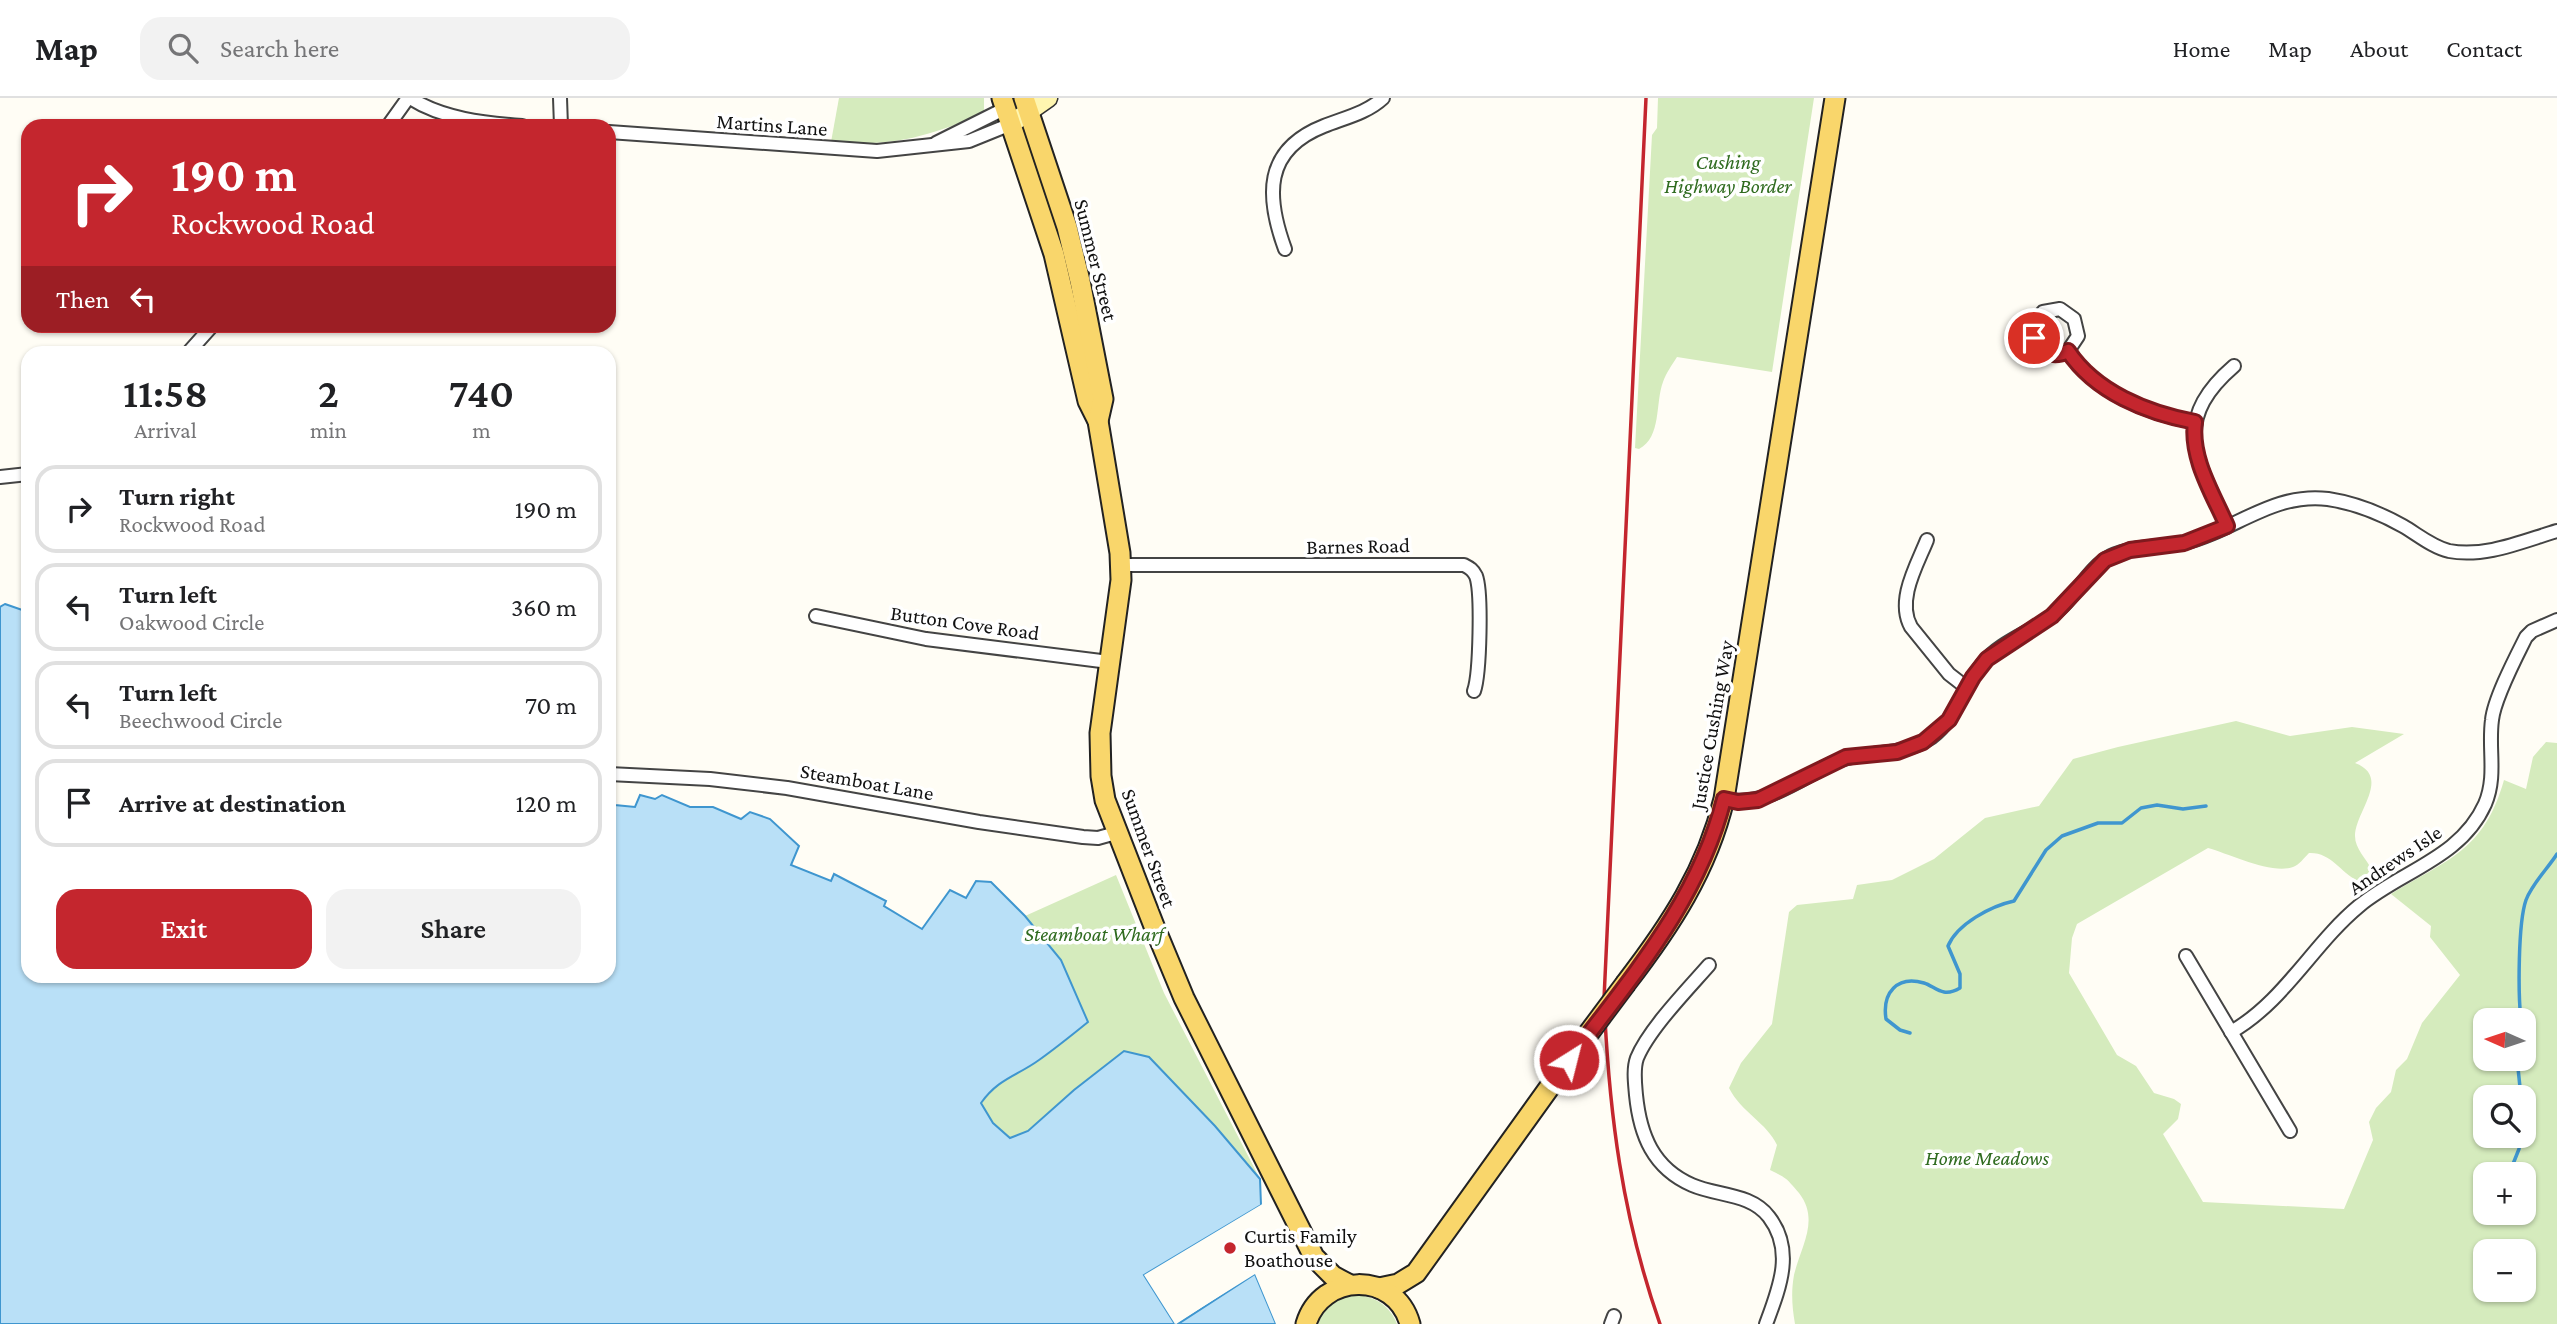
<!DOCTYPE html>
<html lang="en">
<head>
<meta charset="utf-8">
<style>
  :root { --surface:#fff; --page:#f2f2f2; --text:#202124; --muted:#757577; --line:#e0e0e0; --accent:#c4262e }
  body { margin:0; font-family:"Crimson Pro",serif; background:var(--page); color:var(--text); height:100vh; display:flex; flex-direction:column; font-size:26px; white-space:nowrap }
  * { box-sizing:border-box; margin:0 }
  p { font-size:23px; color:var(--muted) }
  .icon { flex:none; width:38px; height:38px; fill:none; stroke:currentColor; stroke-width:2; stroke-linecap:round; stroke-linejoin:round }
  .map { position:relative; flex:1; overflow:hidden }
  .panel { position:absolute; left:21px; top:248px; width:595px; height:637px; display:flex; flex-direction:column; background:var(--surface); border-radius:21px; box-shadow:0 2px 5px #0004 }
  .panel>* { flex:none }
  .banner { position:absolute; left:21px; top:21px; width:595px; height:214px; border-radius:21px; box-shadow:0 2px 5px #0004; background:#c4262e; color:#fff; overflow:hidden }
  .needle { width:46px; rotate:273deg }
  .buttons { position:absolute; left:2473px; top:910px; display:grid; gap:14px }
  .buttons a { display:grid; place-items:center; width:63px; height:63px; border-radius:14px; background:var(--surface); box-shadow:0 2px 5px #0004; font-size:35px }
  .pin { position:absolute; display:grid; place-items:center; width:60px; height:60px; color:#fff; margin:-30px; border:4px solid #fff; border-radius:50%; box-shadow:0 2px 7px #0007 }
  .me { position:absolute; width:77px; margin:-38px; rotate:36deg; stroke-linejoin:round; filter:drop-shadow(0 0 5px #0008) }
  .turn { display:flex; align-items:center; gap:24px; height:147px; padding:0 35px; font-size:32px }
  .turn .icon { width:91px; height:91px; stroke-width:2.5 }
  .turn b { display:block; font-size:49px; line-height:60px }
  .then { display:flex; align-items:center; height:66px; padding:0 35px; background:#0003; gap:14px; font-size:26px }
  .eta { display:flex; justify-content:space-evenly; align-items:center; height:119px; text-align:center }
  .eta b { font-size:42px; font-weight:600; line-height:49px }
  .button { display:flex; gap:14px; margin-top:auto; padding:14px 35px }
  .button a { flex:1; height:80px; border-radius:21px; background:var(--accent); color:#fff; font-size:28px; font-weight:600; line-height:80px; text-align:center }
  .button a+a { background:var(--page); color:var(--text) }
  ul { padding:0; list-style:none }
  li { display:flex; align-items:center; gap:21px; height:88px; margin:0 14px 10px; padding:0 21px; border:4px solid var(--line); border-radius:21px }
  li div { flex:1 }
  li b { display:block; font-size:26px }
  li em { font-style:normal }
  header { display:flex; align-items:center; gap:42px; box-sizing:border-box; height:98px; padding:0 35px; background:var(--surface); border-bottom:2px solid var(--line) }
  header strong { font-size:33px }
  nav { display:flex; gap:38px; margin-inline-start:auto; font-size:24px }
  .search { width:490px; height:63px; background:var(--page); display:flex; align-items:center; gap:18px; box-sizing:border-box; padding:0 24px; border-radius:21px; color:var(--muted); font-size:26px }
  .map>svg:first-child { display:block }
  .green { fill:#d5ebbd; fill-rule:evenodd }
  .water { fill:#b9e0f7; stroke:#3f96cf; stroke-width:2 }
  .pier { fill:#fffdf5 }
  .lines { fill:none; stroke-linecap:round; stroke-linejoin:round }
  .stream { stroke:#3f96cf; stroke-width:3.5 }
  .street-casing { stroke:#444; stroke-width:16 }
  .secondary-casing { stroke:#333; stroke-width:21 }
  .primary-casing { stroke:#222; stroke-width:23 }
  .street { stroke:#fff; stroke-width:12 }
  .secondary { stroke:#fff6b0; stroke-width:18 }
  .primary { stroke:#f9d66b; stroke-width:19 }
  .rail { stroke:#c4262e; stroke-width:3.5 }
  .primary-bridge-casing { stroke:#222; stroke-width:23; stroke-linecap:butt }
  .primary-bridge { stroke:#f9d66b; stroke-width:19 }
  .route-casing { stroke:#7f191e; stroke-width:18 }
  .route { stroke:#c4262e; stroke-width:12 }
  .poi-dot { fill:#c4262e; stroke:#fff; stroke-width:2.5 }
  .labels { text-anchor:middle; stroke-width:7; stroke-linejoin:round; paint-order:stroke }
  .street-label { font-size:21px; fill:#111; stroke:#fff }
  .park-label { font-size:21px; font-style:italic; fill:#2f6b1f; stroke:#fff }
  .poi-label { font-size:21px; fill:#111; stroke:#fff; text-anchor:start }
</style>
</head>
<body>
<header>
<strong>Map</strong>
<div class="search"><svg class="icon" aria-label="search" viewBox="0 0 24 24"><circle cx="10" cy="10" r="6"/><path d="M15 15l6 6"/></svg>Search here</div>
<nav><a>Home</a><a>Map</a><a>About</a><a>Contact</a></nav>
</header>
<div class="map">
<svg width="2557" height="1226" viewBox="0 0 2557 1226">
  <rect width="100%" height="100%" fill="#fffdf5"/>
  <!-- green -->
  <g class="green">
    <path d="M839 0H984V15C928 39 892 49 831 44Z"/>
    <path d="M1658 0H1814L1772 274 1677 259C1672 267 1666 275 1663 284 1655 305 1662 339 1639 351L1635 350 1652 37 1657 30Z"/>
    <path d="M2236 623 2290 638 2352 629 2404 636 2355 665C2392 679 2355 714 2355 738 2355 751 2366 760 2372 772L2358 783C2340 774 2331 754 2309 755 2304 760 2299 767 2293 769 2272 777 2230 756 2208 750L2077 826 2072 840 2069 875 2117 957 2136 968 2154 995 2174 1001 2181 1006 2178 1021 2163 1036 2203 1104 2344 1111 2373 1042 2369 1024 2376 1010 2391 994 2396 972 2407 961 2422 925 2460 877 2430 839 2431 828 2391 796C2448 761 2484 753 2504 682L2526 691 2533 659 2546 644 2557 645V1226H1795C1792 1209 1791 1194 1794 1177 1801 1148 1820 1122 1799 1095 1786 1080 1788 1081 1770 1072L1777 1047C1767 1025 1741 1014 1729 990L1741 965 1772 926 1789 814 1797 807 1853 801 1857 787 1892 782 1934 761 1985 720 2039 708 2073 661 2118 649ZM2485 922H2524V961H2485ZM2485 999H2524V1038H2485ZM2524 1076V1115H2485V1076ZM2524 1153V1192H2485V1153Z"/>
    <path d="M1116 777 1164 895 1260 1081 1215 1028 1148 959 1124 953 1074 992 1028 1033 1010 1040C998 1030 987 1021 981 1005L1002 982 1040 962 1044 840 1025 818Z"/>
    <path d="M1357 1197C1376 1199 1390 1208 1397 1226H1318C1325 1208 1338 1199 1357 1197Z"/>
  </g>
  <!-- water -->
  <g class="water">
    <path d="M5 506 28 514V878H609V696L613 697 615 707 635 709 640 697 655 701 662 697 690 709H713L741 721 750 714 770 721 799 748 791 767 831 783 834 776 886 803 884 808 922 831 950 792 966 800 976 783 991 784 1025 818 1061 862 1088 924C1072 937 1056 950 1039 962 1017 978 999 980 981 1005L993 1025 1010 1040 1028 1033 1074 992 1124 953 1149 959 1215 1028 1260 1081 1261 1107 1144 1177 1175 1226H0V509Z"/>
    <polygon points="1255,1176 1276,1226 1178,1226"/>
  </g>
  <!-- pier -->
  <polygon class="pier" points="1264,1105 1263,1110 1149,1179 1177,1222 1256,1172 1280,1226 1276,1226 1255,1176 1175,1226 1144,1177"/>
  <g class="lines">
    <!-- stream -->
    <g class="stream">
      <path d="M2521 922C2518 896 2518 825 2526 802 2532 786 2548 770 2557 756"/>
      <path d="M1910 935 1900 932 1886 921C1882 895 1897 877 1924 885 1931 887 1937 893 1944 894 1950 895 1955 893 1960 890V876L1948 848C1957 826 1991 808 2014 803L2046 752 2062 738 2098 725H2122L2141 710 2157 707 2183 711 2206 708"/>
      <polyline points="2519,961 2518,970 2521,999"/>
      <polyline points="2509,1076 2519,1051 2521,1038"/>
    </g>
    <!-- street casing -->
    <g class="street-casing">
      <g id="street">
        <path d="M410 0C443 21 484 25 522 28"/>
        <polyline points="560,0 561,28"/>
        <polyline points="388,28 408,0"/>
        <polyline points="609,34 877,53 969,43 1011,26"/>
        <polyline points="936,45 1006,10"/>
        <path d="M1285 151C1266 99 1263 52 1324 28 1344 20 1367 15 1383 0"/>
        <path d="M2068 253 2051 256 2036 246 2033 228 2043 214 2060 211 2074 221 2078 238 2068 253C2095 294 2147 316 2195 324"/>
        <polyline points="187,256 212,228"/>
        <polyline points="0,379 28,376"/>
        <path d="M2227 428C2198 363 2169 324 2234 268"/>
        <path d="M1927 442C1917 467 1896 502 1911 529L1949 576 1967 590"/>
        <path d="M1121 467H1464C1470 470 1473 472 1476 478 1482 494 1480 576 1474 593"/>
        <polyline points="816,518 926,541 1109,564"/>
        <polyline points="609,676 710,681 787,690 979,724 1083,739 1098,740 1116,735"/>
        <path d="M1724 701C1763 710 1797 683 1831 666 1864 650 1901 661 1932 639 1957 620 1963 589 1983 565 2003 541 2037 533 2060 511 2078 495 2089 469 2111 458 2133 447 2160 450 2184 445 2234 433 2273 394 2328 401 2354 405 2380 415 2403 428 2417 436 2432 449 2449 453 2485 460 2523 443 2557 433"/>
        <polyline points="2186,858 2290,1033"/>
        <path d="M1709 867C1688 891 1649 931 1637 960 1633 971 1635 985 1636 997 1640 1037 1653 1070 1692 1087 1717 1098 1751 1095 1769 1119 1795 1153 1779 1191 1766 1226"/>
        <path d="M2231 934C2284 904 2313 846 2359 808 2401 773 2461 760 2485 706 2497 678 2488 651 2492 622 2494 601 2516 559 2526 539L2532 533 2557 522"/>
        <polyline points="1611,1226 1614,1218"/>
      </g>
    </g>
    <!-- secondary casing -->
    <g class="secondary-casing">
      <polyline id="secondary" points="1011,26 1048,0"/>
    </g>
    <!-- primary casing -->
    <g class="primary-casing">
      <g id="primary">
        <polyline points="1002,0 1054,156 1088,303 1098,323 1120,455 1121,482 1100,635 1101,678 1105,702 1154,828 1184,900 1314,1159 1333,1178 1348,1186"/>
        <polyline points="1024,0 1067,129 1080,183 1103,301 1098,323"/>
        <path d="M1626 885C1670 828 1707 772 1724 701L1835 0"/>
        <polyline points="1379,1190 1398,1186 1416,1175 1582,944"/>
        <path d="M1306 1226C1321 1175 1395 1172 1410 1226"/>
      </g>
    </g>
    <!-- street -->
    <use href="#street" class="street"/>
    <!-- secondary -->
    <use href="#secondary" class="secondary"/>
    <!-- primary -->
    <use href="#primary" class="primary"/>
    <!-- rail -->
    <path class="rail" d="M1646 0 1604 901C1609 1015 1622 1118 1660 1226"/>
    <!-- primary-bridge casing -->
    <g class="primary-bridge-casing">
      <polyline id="primary-bridge" points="1582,944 1626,885"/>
    </g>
    <!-- primary-bridge -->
    <use href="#primary-bridge" class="primary-bridge"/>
  </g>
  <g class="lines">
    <!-- route casing -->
    <g class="route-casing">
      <path id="route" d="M1569 962C1631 879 1698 804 1724 701L1738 704 1758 702 1846 659 1897 654 1923 644 1949 622 1973 579 1987 561 2052 518 2105 462 2130 452 2184 445 2227 428C2213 396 2190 360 2195 324 2147 315 2095 294 2068 253 2053 260 2040 255 2034 240"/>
    </g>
    <!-- route -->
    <use href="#route" class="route"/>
  </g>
  <!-- markers -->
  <circle class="poi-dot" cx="1230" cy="1150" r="7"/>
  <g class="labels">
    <!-- street labels -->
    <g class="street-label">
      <text transform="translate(772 27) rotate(4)" y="7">Martins Lane</text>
      <text transform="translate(1096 162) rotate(76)" y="7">Summer Street</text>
      <text transform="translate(1358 448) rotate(-1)" y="7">Barnes Road</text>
      <text transform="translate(965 525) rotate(8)" y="7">Button Cove Road</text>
      <text transform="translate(1712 627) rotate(-80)" y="7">Justice Cushing Way</text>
      <text transform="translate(867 684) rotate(10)" y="7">Steamboat Lane</text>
      <text transform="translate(1149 750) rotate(70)" y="7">Summer Street</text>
      <text transform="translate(2395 762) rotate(-34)" y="7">Andrews Isle</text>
    </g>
    <!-- park labels -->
    <g class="park-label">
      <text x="1728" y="71">Cushing<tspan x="1728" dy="24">Highway Border</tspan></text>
      <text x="1094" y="843">Steamboat Wharf</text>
      <text x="1987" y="1067">Home Meadows</text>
    </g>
    <!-- poi labels -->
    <g class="poi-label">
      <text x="1244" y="1145">Curtis Family<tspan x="1244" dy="24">Boathouse</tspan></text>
    </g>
  </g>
</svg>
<div class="buttons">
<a><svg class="needle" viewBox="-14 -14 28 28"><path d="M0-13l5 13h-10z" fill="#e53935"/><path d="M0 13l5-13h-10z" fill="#757577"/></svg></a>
<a><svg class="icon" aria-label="search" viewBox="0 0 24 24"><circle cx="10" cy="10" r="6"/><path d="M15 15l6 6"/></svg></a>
<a>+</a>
<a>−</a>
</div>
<div class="pin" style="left:2034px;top:240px;background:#d93025"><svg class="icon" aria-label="arrive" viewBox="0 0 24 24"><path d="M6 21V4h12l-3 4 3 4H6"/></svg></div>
<svg class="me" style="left:1569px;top:962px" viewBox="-20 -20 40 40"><circle r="17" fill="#c4262e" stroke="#fff" stroke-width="3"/><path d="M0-11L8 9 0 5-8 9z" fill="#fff"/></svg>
<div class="banner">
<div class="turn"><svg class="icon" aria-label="right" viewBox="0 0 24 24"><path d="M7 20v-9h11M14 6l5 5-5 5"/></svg><div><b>190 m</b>Rockwood Road</div></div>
<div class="then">Then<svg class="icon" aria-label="left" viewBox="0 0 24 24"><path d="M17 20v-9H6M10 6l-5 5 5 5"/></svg></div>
</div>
<section class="panel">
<div class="eta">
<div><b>11:58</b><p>Arrival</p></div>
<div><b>2</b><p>min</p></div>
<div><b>740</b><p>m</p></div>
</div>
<ul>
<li><svg class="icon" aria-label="right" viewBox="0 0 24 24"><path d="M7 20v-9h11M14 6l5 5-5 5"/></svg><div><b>Turn right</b><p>Rockwood Road</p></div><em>190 m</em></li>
<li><svg class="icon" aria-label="left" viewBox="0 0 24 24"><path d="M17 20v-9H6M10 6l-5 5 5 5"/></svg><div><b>Turn left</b><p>Oakwood Circle</p></div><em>360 m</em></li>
<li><svg class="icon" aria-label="left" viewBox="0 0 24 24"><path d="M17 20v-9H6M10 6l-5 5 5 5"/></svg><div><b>Turn left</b><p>Beechwood Circle</p></div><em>70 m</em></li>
<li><svg class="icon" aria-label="arrive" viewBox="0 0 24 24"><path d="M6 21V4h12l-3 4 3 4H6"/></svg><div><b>Arrive at destination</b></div><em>120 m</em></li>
</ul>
<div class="button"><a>Exit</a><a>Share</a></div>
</section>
</div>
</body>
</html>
